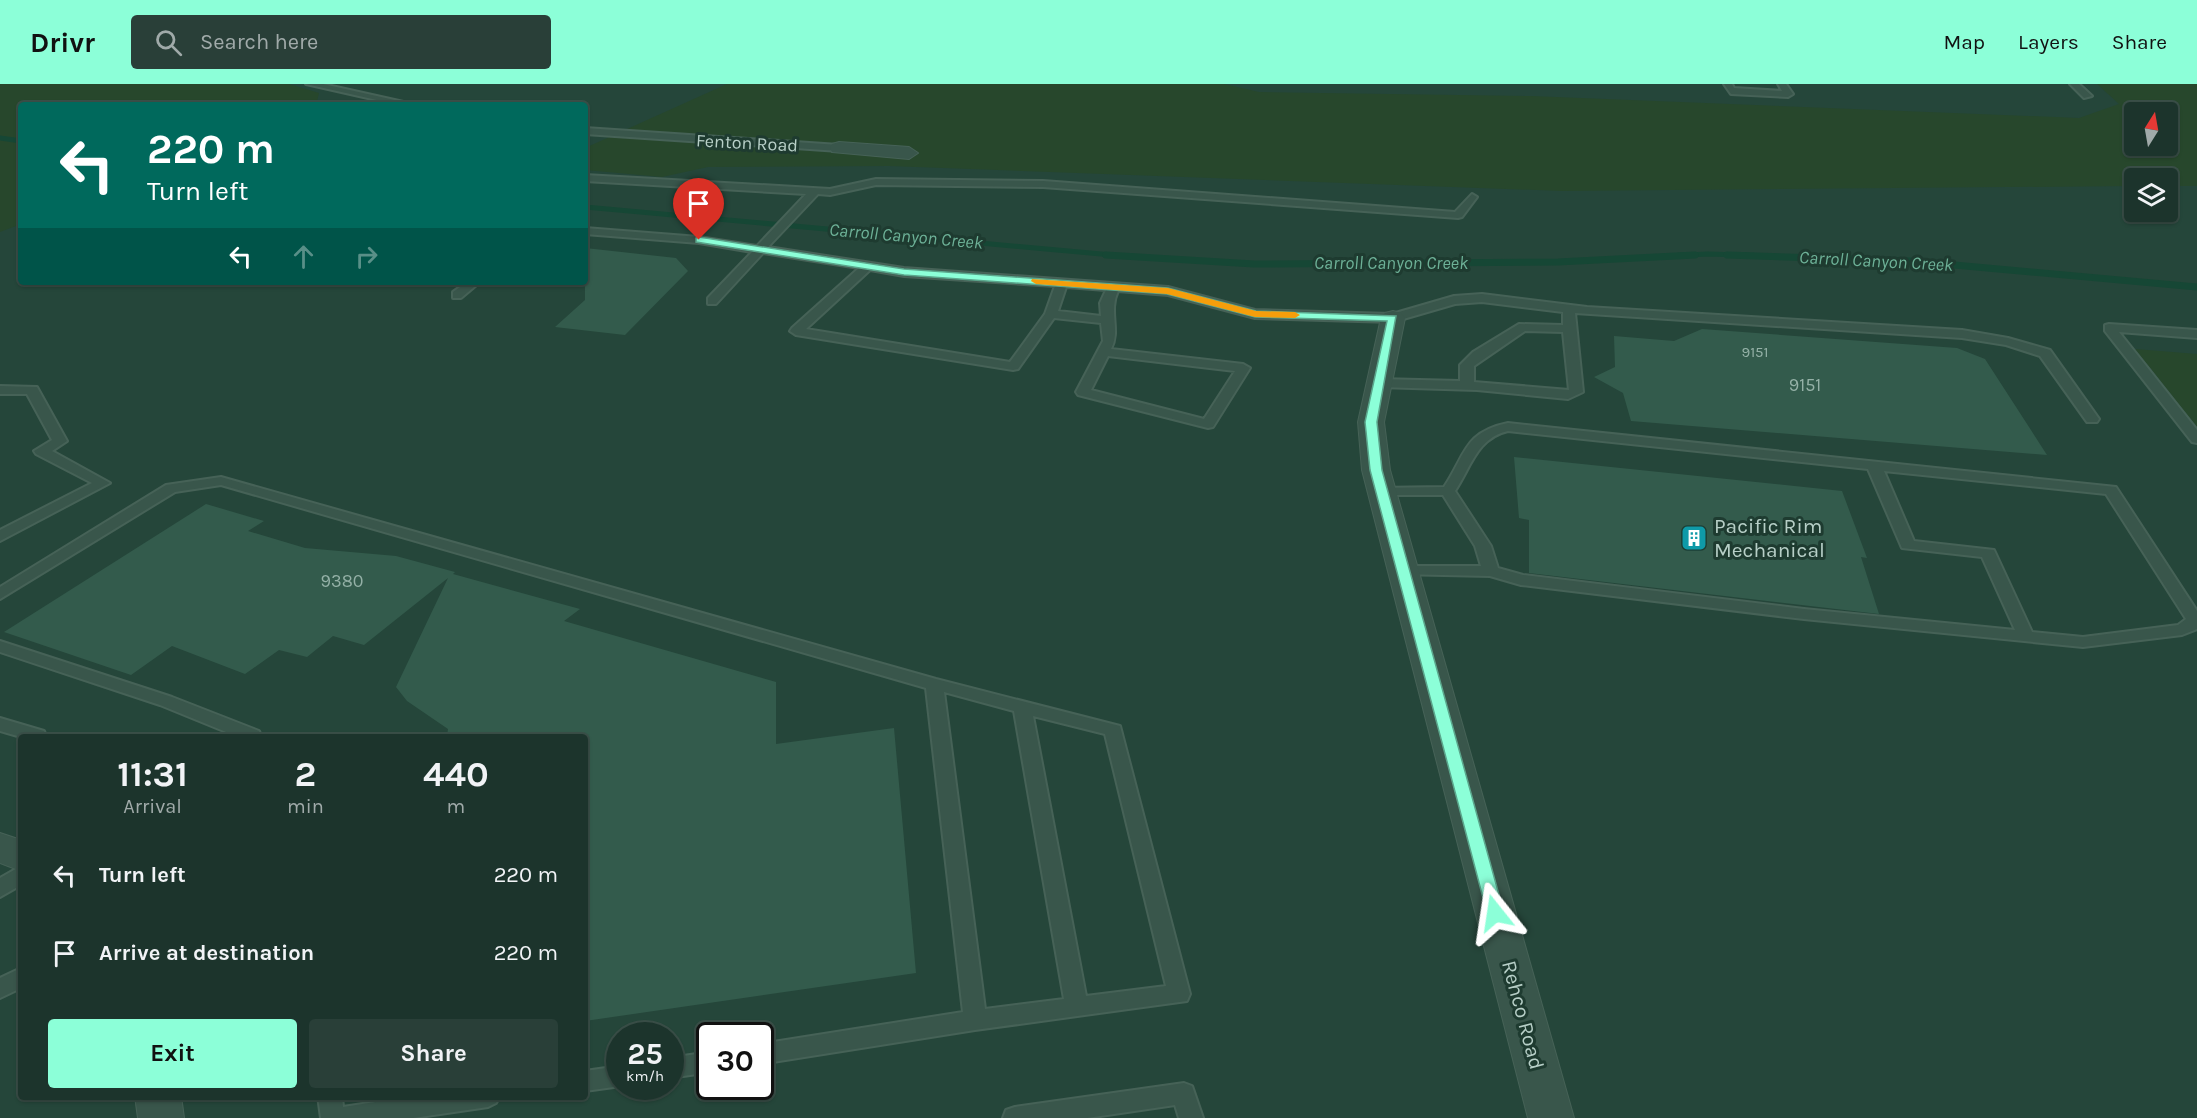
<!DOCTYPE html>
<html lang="en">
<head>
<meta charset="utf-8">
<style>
  :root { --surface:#1c342c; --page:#293f38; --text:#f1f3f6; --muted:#a0aaa9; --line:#3a4f48; --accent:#8cffd8 }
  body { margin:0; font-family:Karla,sans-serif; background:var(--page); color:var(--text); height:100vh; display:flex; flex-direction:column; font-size:22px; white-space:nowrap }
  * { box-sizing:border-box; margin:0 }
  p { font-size:20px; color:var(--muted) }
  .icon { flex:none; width:33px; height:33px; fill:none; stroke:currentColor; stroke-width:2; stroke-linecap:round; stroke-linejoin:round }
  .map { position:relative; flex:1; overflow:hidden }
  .sheet { position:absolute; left:18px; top:650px; width:570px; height:366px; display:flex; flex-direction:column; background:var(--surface); border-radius:6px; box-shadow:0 2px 4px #0004,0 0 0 2px var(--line) }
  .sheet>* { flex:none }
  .top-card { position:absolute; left:18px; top:18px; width:570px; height:183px; border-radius:6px; box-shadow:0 2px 4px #0004,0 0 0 2px var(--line); background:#00695c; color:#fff; overflow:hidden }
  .needle { width:39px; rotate:11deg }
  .controls { position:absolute; left:2124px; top:18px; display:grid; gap:12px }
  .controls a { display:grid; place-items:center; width:54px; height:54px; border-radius:6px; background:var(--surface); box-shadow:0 2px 4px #0004,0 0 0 2px var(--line); font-size:30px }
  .speed { position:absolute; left:606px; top:938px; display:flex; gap:12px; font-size:30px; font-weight:700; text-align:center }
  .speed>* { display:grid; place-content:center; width:78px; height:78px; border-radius:50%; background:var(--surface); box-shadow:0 2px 4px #0004,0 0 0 2px var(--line); line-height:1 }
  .speed small { font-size:15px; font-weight:400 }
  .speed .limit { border:3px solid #111; border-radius:9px; background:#fff; color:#111 }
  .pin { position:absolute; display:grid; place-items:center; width:51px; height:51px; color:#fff; margin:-62px -26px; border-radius:50% 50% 50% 0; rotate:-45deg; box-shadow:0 0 6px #0007 }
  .pin .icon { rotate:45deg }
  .me { position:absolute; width:66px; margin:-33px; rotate:345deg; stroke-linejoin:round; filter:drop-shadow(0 0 4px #0008) }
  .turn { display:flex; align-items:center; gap:21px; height:126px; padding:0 30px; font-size:27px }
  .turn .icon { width:78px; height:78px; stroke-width:2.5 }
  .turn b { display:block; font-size:42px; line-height:51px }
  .lanes { display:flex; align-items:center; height:57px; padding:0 30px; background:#0003; justify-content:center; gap:30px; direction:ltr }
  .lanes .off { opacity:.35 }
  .eta { display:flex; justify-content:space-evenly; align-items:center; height:102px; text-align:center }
  .eta b { font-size:36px; font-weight:700; line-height:42px }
  .action { display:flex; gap:12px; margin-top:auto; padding:12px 30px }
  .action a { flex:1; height:69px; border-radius:6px; background:var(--accent); color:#111; font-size:24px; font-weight:700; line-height:69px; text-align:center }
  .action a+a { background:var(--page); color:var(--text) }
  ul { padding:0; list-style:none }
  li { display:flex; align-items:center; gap:18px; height:78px; padding:0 30px }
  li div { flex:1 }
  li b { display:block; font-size:22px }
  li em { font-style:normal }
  header { display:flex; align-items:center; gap:36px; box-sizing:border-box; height:84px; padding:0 30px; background:var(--accent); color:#111 }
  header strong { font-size:28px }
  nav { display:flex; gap:33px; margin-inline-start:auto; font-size:21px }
  .search { width:420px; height:54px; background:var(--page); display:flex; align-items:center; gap:15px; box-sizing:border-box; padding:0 21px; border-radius:6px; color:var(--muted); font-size:22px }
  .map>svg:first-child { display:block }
  .green { fill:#27472c; fill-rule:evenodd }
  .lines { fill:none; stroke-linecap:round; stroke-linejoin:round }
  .stream-far1 { stroke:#164735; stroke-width:5 }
  .stream { stroke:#164735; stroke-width:7 }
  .building { fill:#335b4c }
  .service-casing { stroke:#466257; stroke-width:4 }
  .minor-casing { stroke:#466257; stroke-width:2 }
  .service { fill:#39564b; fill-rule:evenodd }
  .minor { fill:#39564b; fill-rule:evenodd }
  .route { fill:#8cffd8; stroke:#5ba68c; stroke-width:1.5 }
  .slow { fill:#f59e0b }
  .labels { text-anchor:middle; stroke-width:6; stroke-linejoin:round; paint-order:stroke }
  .far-number-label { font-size:15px; fill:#95b1a7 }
  .far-street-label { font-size:18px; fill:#b7cfc7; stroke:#1e3b30 }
  .far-water-label { font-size:18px; font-style:italic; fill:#6db197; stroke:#1e3b30 }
  .number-label { font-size:18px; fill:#95b1a7 }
  .poi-label { font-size:21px; fill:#b7cfc7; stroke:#1e3b30; text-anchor:start }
  .street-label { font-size:21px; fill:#b7cfc7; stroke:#1e3b30 }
</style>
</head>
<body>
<header>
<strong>Drivr</strong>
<div class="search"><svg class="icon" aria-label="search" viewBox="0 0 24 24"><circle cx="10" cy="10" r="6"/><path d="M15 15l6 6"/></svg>Search here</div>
<nav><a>Map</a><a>Layers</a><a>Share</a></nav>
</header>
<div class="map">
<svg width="2197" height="1034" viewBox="0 0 2197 1034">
  <rect width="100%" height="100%" fill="#25463a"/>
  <!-- green -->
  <g class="green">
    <polygon points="0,0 289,0 319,9 316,21 21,21 21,140 0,148"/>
    <path d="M727 0H1224L1259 8 1531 12 2079 34 2119 20 2097 0H2197V102H2168V94H2134V102L1562 107 889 82 708 83 662 93 585 86V64ZM2134 28H2168V62H2134Z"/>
    <polygon points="2135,265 2197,270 2197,343"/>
  </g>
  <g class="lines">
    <!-- stream-far1 -->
    <g class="stream-far1">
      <polyline points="0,54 21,57"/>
      <polyline points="585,123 1123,172"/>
      <polyline points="1667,172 1708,170 1771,172"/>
    </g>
    <!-- stream -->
    <g class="stream">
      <polyline points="1106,171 1254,180 1558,178 1695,171"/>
      <polyline points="1727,171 1910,177 2197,203"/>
    </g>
  </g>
  <!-- building -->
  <g class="building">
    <polygon points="585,164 676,174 688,187 625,251 555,243 585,216"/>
    <polygon points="1702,245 1957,264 1985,275 2047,371 1631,337 1623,309 1594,293 1615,283 1614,252 1674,257"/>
    <polygon points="1514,373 1842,407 1867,474 1861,473 1879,530 1529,489 1529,436 1519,434"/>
    <polygon points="206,420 264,437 248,447 305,464 396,472 455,488 453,490 580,525 564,537 776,598 776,660 894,644 916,889 585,937 585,652 447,652 448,645 407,617 396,603 448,494 364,561 333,552 307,573 279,566 245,590 172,562 131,591 4,548"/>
  </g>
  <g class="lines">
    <!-- service casing -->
    <g class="service-casing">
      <g id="service">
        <polygon points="306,0 323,0 417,21 399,21"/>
        <polygon points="1724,0 1732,0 1734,4 1782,7 1778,0 1786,0 1793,10 1788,13 1731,10"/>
        <polygon points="2070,0 2079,0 2092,12 2084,14"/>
        <polygon points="585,44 839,61 844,64 839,67 585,50"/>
        <path d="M585 91 830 105 876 95 1043 97 1455 128 1472 110 1477 113 1462 133 1458 134 1043 103 876 101 830 111 818 110 768 163 904 184 1168 203 1255 226 1392 230 1454 212 1482 210 1587 223 1962 246 2008 254 2050 266 2099 335 2097 338H2087L2040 272 2006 261 1962 254 1575 229 1583 308 1568 315 1477 306 1379 303 1372 299 1379 295 1460 297V281L1473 268 1519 240 1563 241V228L1482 218 1455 220 1393 238 1255 234 1168 211 1118 207C1108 228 1121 246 1111 265L1243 280 1250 284 1213 343 1208 344 1078 311 1076 308 1103 257 1101 239 1054 234 1018 285 1013 286 796 251 790 247 792 244 859 184 763 169 716 220H708V214L752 168 699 159 585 150V144L699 153 757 162 806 110 585 97ZM870 186 904 192 1055 202 1045 230 1010 278 806 245ZM1066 203 1106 206 1100 219 1101 232 1058 227ZM1525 247 1563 248 1569 306 1474 298V282ZM1108 272 1235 287 1204 335 1091 306Z"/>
        <polygon points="467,198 480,198 461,214 453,214 453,208"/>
        <polygon points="2109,240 2197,246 2197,254 2119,248 2197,346 2197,359 2192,358 2105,247 2105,241"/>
        <polygon points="0,302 37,303 67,357 52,367 110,399 0,457 0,446 92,399 36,370 34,367 52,356 27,310 0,310"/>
        <path d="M1508 339 2116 403 2197 527V545L2182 551 2083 563 1804 535 1521 501 1490 492 1397 490 1395 487 1397 484 1403 482H1481L1475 462 1443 411H1381L1376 410 1374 407 1376 404 1444 403C1466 370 1464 348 1508 339ZM1508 347 1868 385 1902 464 1982 473 2015 546 1804 525 1523 491 1498 484 1491 462 1455 407C1471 383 1477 354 1508 347ZM1884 387 2106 410 2186 535 2178 541 2083 553 2032 548 1994 466 1914 457Z"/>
        <path d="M221 393 936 595 1120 642 1190 910 1187 917 975 946 760 980V960L963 928 926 604 221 401 175 408 0 515V503L166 401ZM944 608 1014 627 1064 915 985 925ZM1033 632 1105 650 1166 902 1086 912Z"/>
        <polygon points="0,557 172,613 259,647 261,652 236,652 160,621 0,568"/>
        <polygon points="0,634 44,647 46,652 21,653 0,647"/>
        <polygon points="21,782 21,801 0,813 0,794"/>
        <polygon points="21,884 21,904 0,914 0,894"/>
        <polygon points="710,968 710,988 670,994 670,974"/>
        <polygon points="620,982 621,1002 585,1007 585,987"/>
        <polygon points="1184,999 1192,1002 1203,1034 1179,1034 1175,1021 1087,1034 1003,1034 1006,1026 1015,1023"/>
        <polygon points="318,1012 342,1012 343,1023 414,1012 500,1012 496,1019 488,1023 413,1034 321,1034"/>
      </g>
    </g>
    <!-- minor casing -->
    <g class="minor-casing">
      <g id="minor">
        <polygon points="839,58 909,63 918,69 909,75 832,68 830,64 832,60"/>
        <polygon points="1393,227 1401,229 1405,234 1384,338 1390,386 1574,1034 1528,1034 1362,386 1358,338 1381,234 1385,229"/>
        <polygon points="0,749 21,756 21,787 0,779"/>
        <polygon points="135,1012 181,1012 184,1034 138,1034"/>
      </g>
    </g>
    <!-- service -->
    <use href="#service" class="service"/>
    <!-- minor -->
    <use href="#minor" class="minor"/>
  </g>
  <!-- route -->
  <polygon class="route" points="699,153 904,185 1168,204 1256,227 1396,232 1377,338 1382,386 1504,829 1502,834 1489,834 1487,829 1370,386 1365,338 1387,237 1255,233 1167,210 904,191 696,158 696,154"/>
  <!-- slow -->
  <polygon class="slow" points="1032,195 1168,204 1256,227 1295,228 1300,231 1295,234 1255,233 1167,210 1036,200 1031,197"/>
  <!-- icons -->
  <defs>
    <g id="building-square" transform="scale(1.35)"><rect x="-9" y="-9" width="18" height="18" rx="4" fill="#0f9aa8" stroke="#1e3b30"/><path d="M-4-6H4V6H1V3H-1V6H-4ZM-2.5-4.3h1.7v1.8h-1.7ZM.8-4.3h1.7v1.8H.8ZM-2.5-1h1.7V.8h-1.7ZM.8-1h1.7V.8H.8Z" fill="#fff"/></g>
  </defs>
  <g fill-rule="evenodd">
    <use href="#building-square" x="1694" y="454"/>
  </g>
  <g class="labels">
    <!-- far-number labels -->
    <g class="far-number-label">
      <text x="1755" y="273">9151</text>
    </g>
    <!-- far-street labels -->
    <g class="far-street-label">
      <text transform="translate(747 59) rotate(3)" y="6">Fenton Road</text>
    </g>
    <!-- far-water labels -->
    <g class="far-water-label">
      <text transform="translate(906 152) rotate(5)" y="6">Carroll Canyon Creek</text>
      <text transform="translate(1876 177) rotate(3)" y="6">Carroll Canyon Creek</text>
      <text x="1391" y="185">Carroll Canyon Creek</text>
    </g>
    <!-- number labels -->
    <g class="number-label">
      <text x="1805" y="307">9151</text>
      <text x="342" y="503">9380</text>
    </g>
    <!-- poi labels -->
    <g class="poi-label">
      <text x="1714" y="449">Pacific Rim<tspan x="1714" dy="24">Mechanical</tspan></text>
    </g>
    <!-- street labels -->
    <g class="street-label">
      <text transform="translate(1523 931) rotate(75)" y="7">Rehco Road</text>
    </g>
  </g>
</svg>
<div class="controls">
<a><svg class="needle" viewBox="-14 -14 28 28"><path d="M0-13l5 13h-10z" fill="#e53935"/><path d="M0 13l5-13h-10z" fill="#a0aaa9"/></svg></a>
<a><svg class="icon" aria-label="layers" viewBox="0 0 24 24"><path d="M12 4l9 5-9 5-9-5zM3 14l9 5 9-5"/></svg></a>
</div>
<div class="speed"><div>25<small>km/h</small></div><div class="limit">30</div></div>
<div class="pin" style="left:699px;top:156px;background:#d93025"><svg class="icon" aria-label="arrive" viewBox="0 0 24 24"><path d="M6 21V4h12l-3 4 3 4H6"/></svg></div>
<svg class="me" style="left:1495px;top:829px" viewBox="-20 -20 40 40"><path d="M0-17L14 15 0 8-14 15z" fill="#8cffd8" stroke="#fff" stroke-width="4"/></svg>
<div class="top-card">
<div class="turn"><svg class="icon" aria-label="left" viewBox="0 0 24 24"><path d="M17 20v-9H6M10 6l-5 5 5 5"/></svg><div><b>220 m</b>Turn left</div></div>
<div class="lanes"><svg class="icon" aria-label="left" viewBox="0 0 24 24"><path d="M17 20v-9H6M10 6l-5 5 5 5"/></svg><svg class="icon off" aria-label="ahead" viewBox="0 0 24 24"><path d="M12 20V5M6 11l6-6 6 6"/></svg><svg class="icon off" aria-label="right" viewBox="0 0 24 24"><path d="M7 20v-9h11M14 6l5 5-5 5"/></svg></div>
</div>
<section class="sheet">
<div class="eta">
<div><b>11:31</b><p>Arrival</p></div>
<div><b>2</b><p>min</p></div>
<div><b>440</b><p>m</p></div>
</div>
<ul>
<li><svg class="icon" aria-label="left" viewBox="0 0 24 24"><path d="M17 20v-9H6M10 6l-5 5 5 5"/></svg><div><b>Turn left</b></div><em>220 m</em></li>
<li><svg class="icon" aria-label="arrive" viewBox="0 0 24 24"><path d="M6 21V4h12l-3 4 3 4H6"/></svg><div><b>Arrive at destination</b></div><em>220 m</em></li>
</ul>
<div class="action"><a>Exit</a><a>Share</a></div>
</section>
</div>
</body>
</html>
